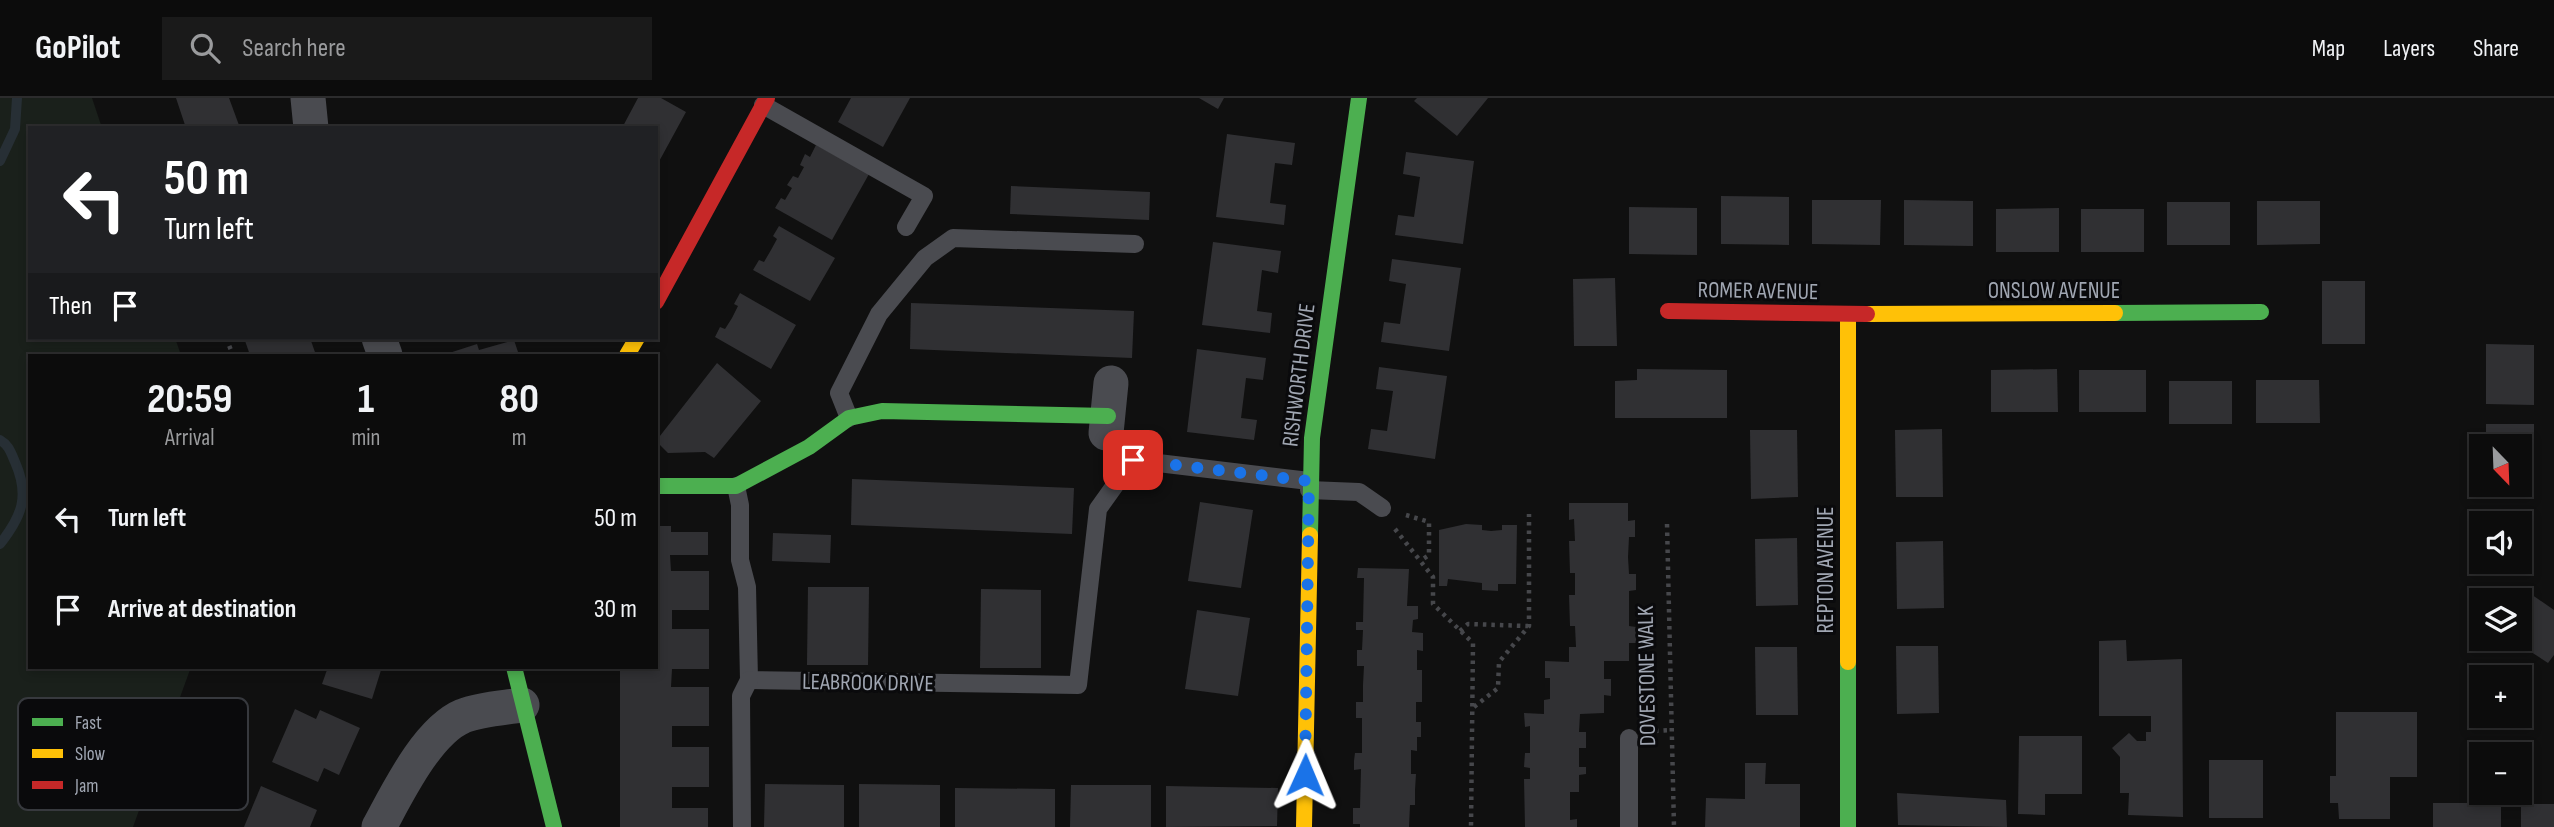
<!DOCTYPE html>
<html lang="en">
<head>
<meta charset="utf-8">
<style>
  :root { --surface:#0c0c0c; --page:#1a1a1a; --text:#f1f3f6; --muted:#9a9b9d; --line:#2c2c2d }
  body { margin:0; font-family:"Sofia Sans Condensed",sans-serif; background:var(--page); color:var(--text); height:100vh; display:flex; flex-direction:column; font-size:26px; white-space:nowrap }
  * { box-sizing:border-box; margin:0 }
  p { font-size:23px; color:var(--muted) }
  .icon { flex:none; width:38px; height:38px; fill:none; stroke:currentColor; stroke-width:2; stroke-linecap:round; stroke-linejoin:round }
  .map { position:relative; flex:1; overflow:hidden }
  .sheet { position:absolute; left:28px; top:256px; width:630px; height:315px; display:flex; flex-direction:column; background:var(--surface); border-radius:0px; box-shadow:0 4px 10px #0003,0 0 0 2px var(--line) }
  .sheet>* { flex:none }
  .top-card { position:absolute; left:28px; top:28px; width:630px; height:214px; border-radius:0px; box-shadow:0 4px 10px #0003,0 0 0 2px var(--line); background:#202124; color:#fff; overflow:hidden }
  .needle { width:46px; rotate:157deg }
  .buttons { position:absolute; left:2469px; top:336px; display:grid; gap:14px }
  .buttons a { display:grid; place-items:center; width:63px; height:63px; border-radius:0px; background:var(--surface); box-shadow:0 4px 10px #0003,0 0 0 2px var(--line); font-size:35px }
  .pin { position:absolute; display:grid; place-items:center; width:60px; height:60px; color:#fff; margin:-30px; border-radius:14px; box-shadow:0 4px 10px #0006 }
  .me { position:absolute; width:77px; margin:-38px; rotate:1deg; stroke-linejoin:round; filter:drop-shadow(0 0 5px #0008) }
  .turn { display:flex; align-items:center; gap:24px; height:147px; padding:0 21px; font-size:32px }
  .turn .icon { width:91px; height:91px; stroke-width:2.5 }
  .turn b { display:block; font-size:49px; line-height:60px }
  .then { display:flex; align-items:center; height:66px; padding:0 21px; background:#0003; gap:14px; font-size:26px }
  .eta { display:flex; justify-content:space-evenly; align-items:center; height:119px; text-align:center }
  .eta b { font-size:42px; font-weight:700; line-height:49px }
  ul { padding:0; list-style:none }
  li { display:flex; align-items:center; gap:21px; height:91px; padding:0 21px }
  li div { flex:1 }
  li b { display:block; font-size:26px }
  li em { font-style:normal }
  header { display:flex; align-items:center; gap:42px; box-sizing:border-box; height:98px; padding:0 35px; background:var(--surface); border-bottom:2px solid var(--line) }
  header strong { font-size:33px }
  nav { display:flex; gap:38px; margin-inline-start:auto; font-size:24px }
  .search { width:490px; height:63px; background:var(--page); display:flex; align-items:center; gap:18px; box-sizing:border-box; padding:0 24px; border-radius:0px; color:var(--muted); font-size:26px }
  .map>svg:first-child { display:block }
  .green { fill:#1a201b }
  .lines { fill:none; stroke-linecap:round; stroke-linejoin:round }
  .stream { stroke:#272f35; stroke-width:10 }
  .building { fill:#303033 }
  .path { stroke:#46474b; stroke-width:4.5; stroke-dasharray:3.5 5; stroke-linecap:butt }
  .lane { stroke:#4a4b50; stroke-width:18 }
  .street { stroke:#4a4b50; stroke-width:35 }
  .fast { stroke:#4caf50; stroke-width:16 }
  .slow { stroke:#ffc107; stroke-width:16 }
  .jam { stroke:#c62828; stroke-width:16 }
  .route { stroke:#1a73e8; stroke-width:12; stroke-dasharray:0 21.6 }
  .labels { text-anchor:middle; stroke-width:6; stroke-linejoin:round; paint-order:stroke }
  .street-label { font-size:23px; fill:#a0a6b2; stroke:#0a0a0c }
  .key { fill:#0a0a0c; stroke:#37393e; stroke-width:2 }
  .key-label { font-size:19px; fill:#a0a6b2 }
</style>
</head>
<body>
<header>
<strong>GoPilot</strong>
<div class="search"><svg class="icon" aria-label="search" viewBox="0 0 24 24"><circle cx="10" cy="10" r="6"/><path d="M15 15l6 6"/></svg>Search here</div>
<nav><a>Map</a><a>Layers</a><a>Share</a></nav>
</header>
<div class="map">
<svg width="2554" height="729" viewBox="0 0 2554 729">
  <rect width="100%" height="100%" fill="#101010"/>
  <!-- green -->
  <polygon class="green" points="0,0 92,0 102,30 30,30 30,240 175,240 181,257 30,257 30,569 191,569 133,729 0,729"/>
  <g class="lines">
    <!-- stream -->
    <g class="stream">
      <polyline points="0,63 15,31 17,0"/>
      <path d="M0 342C9 347 11 355 15 364 30 398 22 418 0 446"/>
    </g>
  </g>
  <!-- building -->
  <g class="building">
    <polygon points="176,0 229,0 240,30 186,30"/>
    <polygon points="638,0 661,0 686,14 656,69 656,30 622,30"/>
    <polygon points="851,0 910,0 883,49 838,24"/>
    <polygon points="1199,0 1224,0 1218,11"/>
    <polygon points="1417,0 1488,0 1457,38 1414,3"/>
    <polygon points="1227,36 1295,45 1292,67 1275,65 1270,105 1286,107 1284,127 1216,119"/>
    <polygon points="816,47 869,76 832,142 775,110 781,100 785,102 792,90 787,87 793,78 798,80 804,69 800,67 805,56 810,59"/>
    <polygon points="1406,54 1474,63 1463,146 1395,137 1398,117 1414,119 1420,79 1403,76"/>
    <polygon points="1011,88 1150,94 1149,122 1010,116"/>
    <polygon points="1721,98 1789,99 1789,147 1721,146"/>
    <polygon points="1812,102 1881,102 1880,147 1812,146"/>
    <polygon points="1904,102 1973,103 1973,148 1904,147"/>
    <polygon points="2257,103 2320,103 2320,146 2257,147"/>
    <rect x="2167" y="104" width="63" height="43"/>
    <polygon points="1629,109 1697,110 1697,157 1629,156"/>
    <polygon points="2059,110 2059,154 1996,154 1996,111"/>
    <rect x="2081" y="111" width="63" height="43"/>
    <polygon points="779,128 835,160 810,203 753,172 759,162 764,164 771,152 777,141 773,138"/>
    <polygon points="1213,144 1281,153 1278,175 1262,172 1257,213 1272,215 1270,235 1202,227"/>
    <polygon points="1392,161 1461,170 1449,253 1381,244 1384,224 1400,226 1406,186 1389,183"/>
    <polygon points="1615,180 1617,248 1574,248 1573,181"/>
    <rect x="2322" y="183" width="43" height="63"/>
    <polygon points="740,195 796,227 771,271 715,239 720,229 725,231 732,220 738,208 734,206"/>
    <polygon points="911,205 1134,213 1132,260 910,251"/>
    <polygon points="244,240 310,240 316,257 250,257"/>
    <polygon points="514,242 519,257 443,257 477,246 479,252"/>
    <polygon points="2486,246 2534,247 2534,307 2486,306"/>
    <polygon points="1197,251 1266,260 1263,282 1246,280 1241,320 1257,322 1254,342 1187,334"/>
    <polygon points="717,265 761,303 714,360 705,354 668,355 656,343"/>
    <polygon points="1379,269 1447,278 1435,361 1368,351 1371,331 1387,333 1393,293 1376,291"/>
    <polygon points="1637,271 1727,272 1727,320 1615,320 1615,283 1637,282"/>
    <polygon points="2057,271 2058,314 1991,314 1991,272"/>
    <rect x="2079" y="272" width="67" height="42"/>
    <polygon points="2256,282 2319,282 2320,325 2256,325"/>
    <rect x="2169" y="283" width="63" height="43"/>
    <polygon points="2486,326 2534,326 2534,386 2520,386 2520,348 2486,348"/>
    <polygon points="1942,331 1943,399 1896,399 1895,332"/>
    <polygon points="1750,332 1797,332 1798,399 1751,401"/>
    <polygon points="852,381 1074,390 1072,436 851,427"/>
    <polygon points="1200,404 1253,412 1241,490 1188,483"/>
    <polygon points="1569,405 1628,405 1628,423 1635,422 1635,439 1629,439 1628,459 1629,476 1636,476 1636,492 1629,493 1629,528 1636,529 1636,545 1629,545 1629,563 1604,563 1604,581 1611,581 1611,598 1604,597 1604,615 1580,616 1579,634 1586,634 1586,650 1579,650 1579,669 1586,669 1586,676 1579,677 1579,694 1570,694 1570,722 1577,721 1577,729 1525,729 1524,681 1530,681 1530,670 1524,669 1525,655 1530,655 1530,628 1525,629 1524,615 1544,616 1544,602 1550,601 1550,580 1545,580 1545,563 1569,564 1569,549 1576,549 1575,528 1570,528 1569,497 1575,497 1575,475 1570,475 1569,443 1575,443 1574,421 1569,422"/>
    <polygon points="2471,413 2519,413 2519,425 2482,425 2482,464 2518,464 2518,473 2470,472"/>
    <polygon points="1466,426 1482,427 1482,432 1491,433 1502,432 1502,427 1517,427 1516,486 1498,486 1498,493 1482,492 1482,485 1448,481 1447,488 1439,488 1439,432"/>
    <polygon points="656,428 671,428 671,434 708,434 708,457 670,457 671,473 709,473 709,512 672,512 672,531 709,531 709,571 672,571 671,589 709,589 709,628 672,628 672,649 709,649 709,689 672,689 672,710 708,710 708,729 620,729 620,569 656,569"/>
    <polygon points="773,435 831,437 830,465 772,463"/>
    <polygon points="1797,440 1798,507 1756,508 1755,441"/>
    <polygon points="1943,443 1944,510 1897,511 1896,444"/>
    <polygon points="1358,470 1409,471 1407,508 1418,508 1418,521 1413,522 1412,534 1423,535 1423,553 1417,552 1417,572 1422,572 1422,604 1416,604 1416,624 1421,624 1421,639 1417,639 1417,653 1411,652 1411,676 1416,676 1415,692 1415,707 1410,707 1409,729 1360,729 1360,726 1353,726 1353,710 1360,710 1361,671 1354,672 1354,663 1355,655 1362,655 1362,620 1356,620 1356,604 1363,604 1363,587 1364,568 1357,568 1357,552 1362,552 1363,532 1356,532 1356,524 1363,524 1364,480 1357,480"/>
    <polygon points="808,489 869,489 868,567 807,567"/>
    <polygon points="981,491 1041,492 1041,570 980,570"/>
    <polygon points="2525,492 2554,512 2554,557 2548,565 2511,541 2520,541 2518,502"/>
    <polygon points="1197,512 1250,520 1238,598 1185,591"/>
    <polygon points="2126,542 2127,563 2182,561 2183,719 2128,717 2129,695 2120,695 2120,659 2112,650 2129,635 2137,643 2146,643 2146,634 2151,634 2151,618 2099,618 2099,543"/>
    <polygon points="1896,548 1938,548 1939,615 1897,616"/>
    <polygon points="1755,549 1797,549 1798,617 1756,617"/>
    <polygon points="328,569 382,569 372,601 322,586"/>
    <polygon points="295,611 316,621 320,612 360,630 339,677 324,670 318,684 272,664"/>
    <polygon points="2336,614 2417,614 2417,679 2390,679 2390,721 2339,721 2338,705 2330,705 2330,678 2336,678"/>
    <polygon points="2019,638 2082,638 2082,696 2045,696 2045,717 2018,716"/>
    <rect x="2209" y="662" width="54" height="58"/>
    <polygon points="1745,665 1766,665 1765,686 1800,686 1800,729 1705,729 1706,700 1745,701"/>
    <polygon points="765,686 844,687 844,729 764,729"/>
    <polygon points="859,686 940,687 940,729 859,729"/>
    <polygon points="1071,687 1151,687 1151,729 1070,729"/>
    <polygon points="261,688 317,712 310,729 244,729"/>
    <polygon points="1166,688 1278,690 1277,728 1166,729"/>
    <polygon points="955,690 1055,691 1055,729 955,729"/>
    <polygon points="1897,695 2006,702 2007,729 1898,727"/>
    <rect x="2433" y="705" width="68" height="24"/>
    <rect x="2521" y="706" width="33" height="23"/>
  </g>
  <g class="lines">
    <!-- path -->
    <g class="path">
      <polyline points="226,240 233,257"/>
      <polyline points="1406,417 1429,424 1429,457 1420,463"/>
      <polyline points="1667,426 1674,729"/>
      <polyline points="1395,431 1433,479 1433,506 1473,545 1471,729"/>
      <polyline points="1460,533 1468,526 1528,528"/>
      <polyline points="1474,609 1498,590 1499,564 1529,528 1529,416"/>
      <polyline points="1655,633 1671,632"/>
    </g>
    <!-- lane -->
    <g class="lane">
      <polyline points="763,7 924,98 906,129"/>
      <polyline points="849,320 839,295 879,216 925,160 953,140 1135,146"/>
      <polyline points="736,388 740,407 740,462 747,489 749,582 1078,587 1098,411 1133,362 1309,383"/>
      <polyline points="1309,392 1359,394 1382,410"/>
      <polyline points="742,729 741,598 749,582"/>
      <polyline points="1629,729 1629,640"/>
    </g>
    <!-- street -->
    <g class="street">
      <polyline points="308,0 311,30"/>
      <polyline points="379,240 385,257"/>
      <polyline points="1106,335 1111,285"/>
      <path d="M379 729C397 696 427 633 463 618 481 611 503 610 522 607"/>
    </g>
    <!-- fast -->
    <g class="fast">
      <polyline points="2115,215 2261,214"/>
      <polyline points="656,388 736,388 809,349 849,320 882,313 1108,318"/>
      <polyline points="1310,437 1312,340 1359,0"/>
      <polyline points="1848,564 1848,729"/>
      <polyline points="514,569 554,729"/>
    </g>
    <!-- slow -->
    <g class="slow">
      <polyline points="1848,216 1848,564"/>
      <polyline points="1867,216 2115,215"/>
      <polyline points="627,257 637,240"/>
      <polyline points="1304,729 1310,437"/>
    </g>
    <!-- jam -->
    <g class="jam">
      <polyline points="656,204 767,0"/>
      <polyline points="1668,213 1867,216"/>
    </g>
  </g>
  <g class="lines">
    <!-- route -->
    <polyline class="route" points="1133,362 1309,383 1305,677"/>
  </g>
  <g class="labels">
    <!-- street labels -->
    <g class="street-label">
      <text transform="translate(1758 192) rotate(1)" y="8">ROMER AVENUE</text>
      <text x="2054" y="200">ONSLOW AVENUE</text>
      <text transform="translate(1298 277) rotate(-83)" y="8">RISHWORTH DRIVE</text>
      <text transform="translate(1825 472) rotate(-90)" y="8">REPTON AVENUE</text>
      <text transform="translate(1646 578) rotate(-91)" y="8">DOVESTONE WALK</text>
      <text transform="translate(868 584) rotate(1)" y="8">LEABROOK DRIVE</text>
    </g>
  </g>
  <!-- legend -->
  <rect x="18" y="600" width="230" height="112" rx="10" class="key"/>
  <rect x="32" y="620" width="31" height="8" fill="#4caf50"/>
  <rect x="32" y="651" width="31" height="9" fill="#ffc107"/>
  <rect x="32" y="683" width="31" height="8" fill="#c62828"/>
  <g class="key-label">
    <text x="75" y="631">Fast</text>
    <text x="75" y="662">Slow</text>
    <text x="75" y="694">Jam</text>
  </g>
</svg>
<div class="buttons">
<a><svg class="needle" viewBox="-14 -14 28 28"><path d="M0-13l5 13h-10z" fill="#e53935"/><path d="M0 13l5-13h-10z" fill="#9a9b9d"/></svg></a>
<a><svg class="icon" aria-label="sound" viewBox="0 0 24 24"><path d="M4 9h4l5-4v14l-5-4H4zM17 9q2 3 0 6"/></svg></a>
<a><svg class="icon" aria-label="layers" viewBox="0 0 24 24"><path d="M12 4l9 5-9 5-9-5zM3 14l9 5 9-5"/></svg></a>
<a>+</a>
<a>−</a>
</div>
<div class="pin" style="left:1133px;top:362px;background:#d93025"><svg class="icon" aria-label="arrive" viewBox="0 0 24 24"><path d="M6 21V4h12l-3 4 3 4H6"/></svg></div>
<svg class="me" style="left:1305px;top:677px" viewBox="-20 -20 40 40"><path d="M0-17L14 15 0 8-14 15z" fill="#1a73e8" stroke="#fff" stroke-width="4"/></svg>
<div class="top-card">
<div class="turn"><svg class="icon" aria-label="left" viewBox="0 0 24 24"><path d="M17 20v-9H6M10 6l-5 5 5 5"/></svg><div><b>50 m</b>Turn left</div></div>
<div class="then">Then<svg class="icon" aria-label="arrive" viewBox="0 0 24 24"><path d="M6 21V4h12l-3 4 3 4H6"/></svg></div>
</div>
<section class="sheet">
<div class="eta">
<div><b>20:59</b><p>Arrival</p></div>
<div><b>1</b><p>min</p></div>
<div><b>80</b><p>m</p></div>
</div>
<ul>
<li><svg class="icon" aria-label="left" viewBox="0 0 24 24"><path d="M17 20v-9H6M10 6l-5 5 5 5"/></svg><div><b>Turn left</b></div><em>50 m</em></li>
<li><svg class="icon" aria-label="arrive" viewBox="0 0 24 24"><path d="M6 21V4h12l-3 4 3 4H6"/></svg><div><b>Arrive at destination</b></div><em>30 m</em></li>
</ul>
</section>
</div>
</body>
</html>
